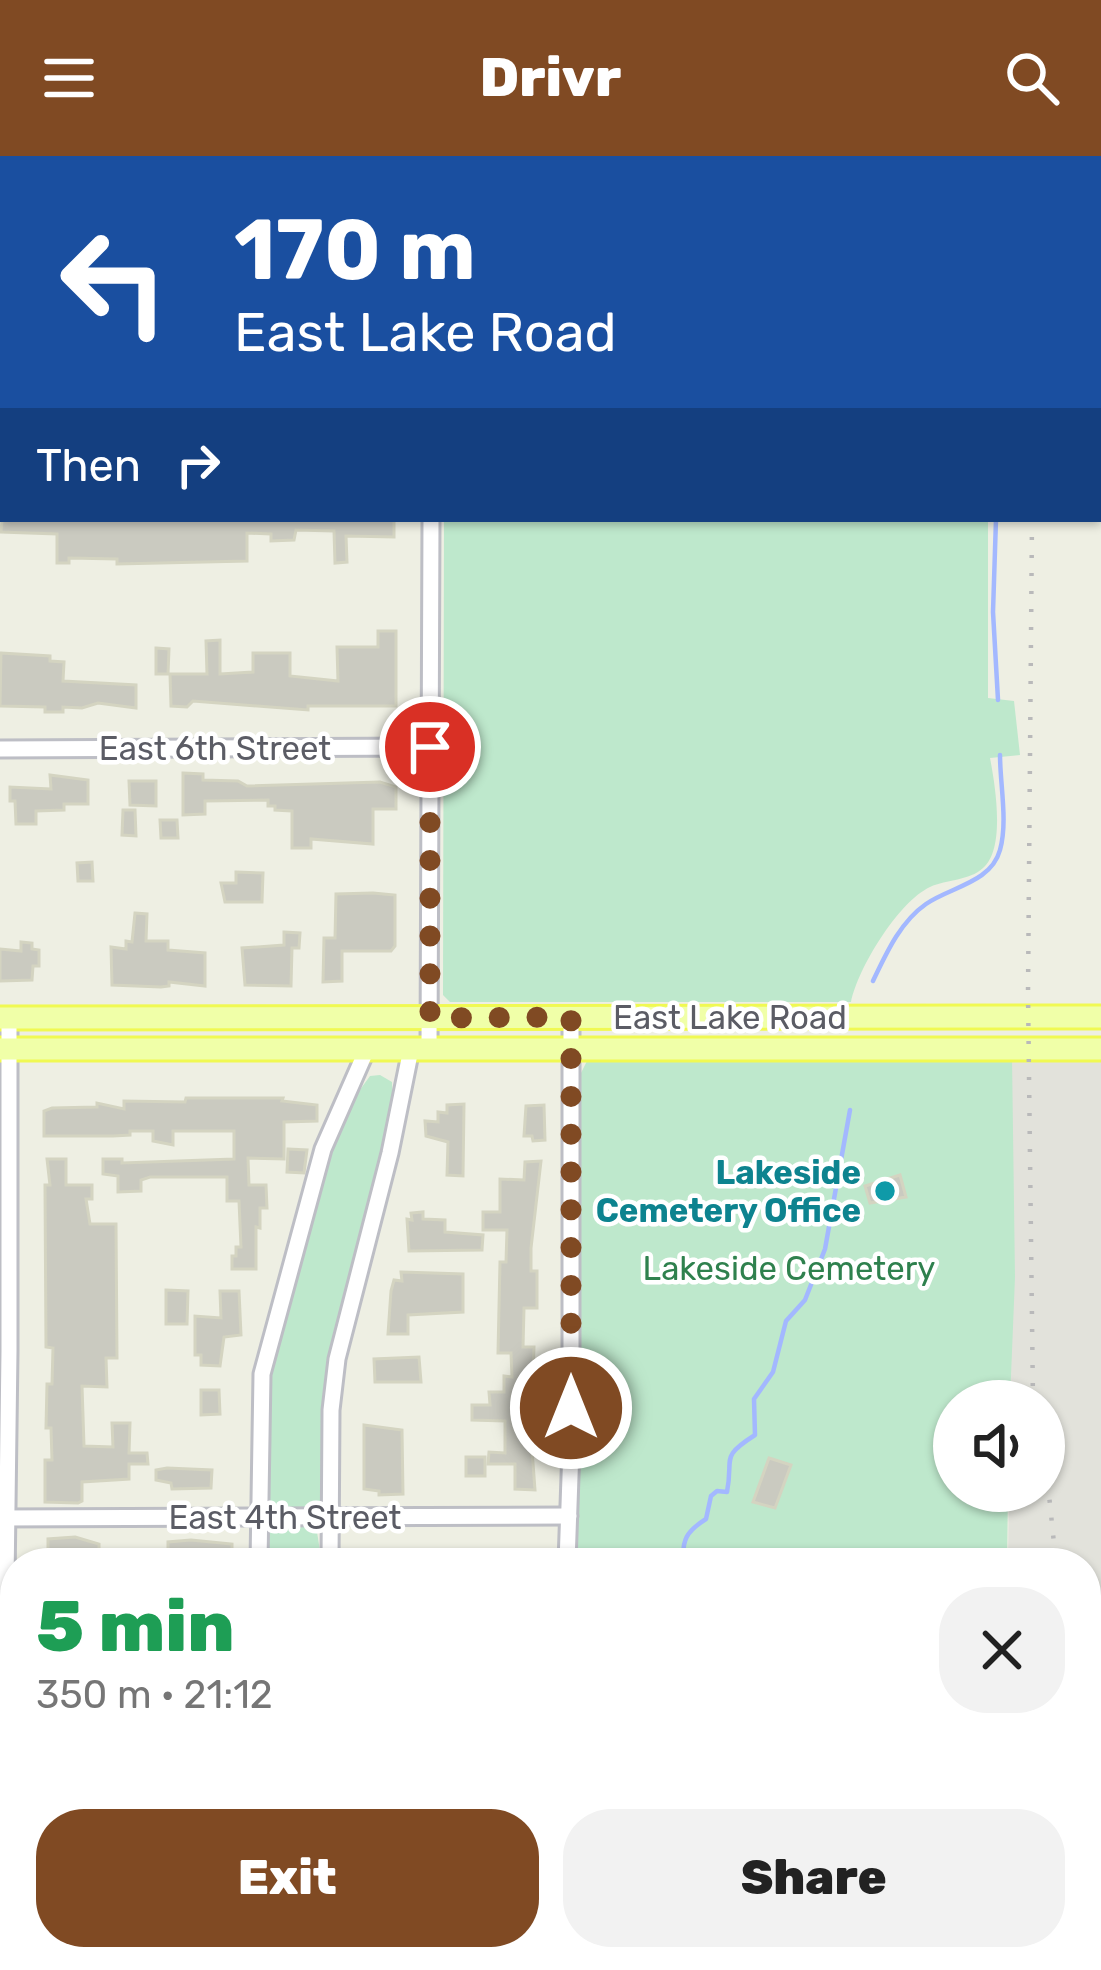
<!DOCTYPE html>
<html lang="en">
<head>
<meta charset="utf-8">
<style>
  :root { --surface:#fff; --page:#f2f2f2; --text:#222; --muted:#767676; --accent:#804a23 }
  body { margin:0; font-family:Rubik,sans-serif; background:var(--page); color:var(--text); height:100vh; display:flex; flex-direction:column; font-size:45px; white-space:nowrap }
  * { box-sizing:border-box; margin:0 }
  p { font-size:39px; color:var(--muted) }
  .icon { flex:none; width:66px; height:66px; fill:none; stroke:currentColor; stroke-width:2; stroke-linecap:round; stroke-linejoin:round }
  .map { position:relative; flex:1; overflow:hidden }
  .details { position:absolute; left:0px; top:1392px; width:1101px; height:423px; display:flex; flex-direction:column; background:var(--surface); border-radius:48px 48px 0 0; box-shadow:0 3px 9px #0004 }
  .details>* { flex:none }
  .guide { position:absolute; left:0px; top:0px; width:1101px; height:366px; box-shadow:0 3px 9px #0004; background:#1a4fa0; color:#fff; overflow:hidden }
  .controls { position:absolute; left:933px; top:1224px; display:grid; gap:24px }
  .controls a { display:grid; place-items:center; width:132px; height:132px; border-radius:50%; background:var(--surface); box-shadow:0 3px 9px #0004; font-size:60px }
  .pin { position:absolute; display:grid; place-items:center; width:102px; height:102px; color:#fff; margin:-51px; border:6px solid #fff; border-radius:50%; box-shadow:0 3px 12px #0007 }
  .me { position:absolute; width:132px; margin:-66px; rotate:0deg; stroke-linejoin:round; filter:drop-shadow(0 0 9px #0008) }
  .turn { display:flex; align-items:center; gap:42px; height:252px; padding:0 36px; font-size:54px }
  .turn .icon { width:156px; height:156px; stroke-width:2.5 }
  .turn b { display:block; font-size:84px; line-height:102px }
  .then { display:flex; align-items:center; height:114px; padding:0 36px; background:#0003; gap:24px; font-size:45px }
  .round { display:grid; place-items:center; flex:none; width:126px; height:126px; border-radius:48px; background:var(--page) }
  .head { display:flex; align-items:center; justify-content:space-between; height:204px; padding:0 36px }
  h1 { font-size:72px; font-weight:800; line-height:90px; color:#1e9e55 }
  .button { display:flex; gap:24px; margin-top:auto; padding:24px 36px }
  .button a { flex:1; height:138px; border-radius:48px; background:var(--accent); color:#fff; font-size:48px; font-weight:800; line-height:138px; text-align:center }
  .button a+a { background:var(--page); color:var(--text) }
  header { display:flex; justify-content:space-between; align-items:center; height:156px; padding:0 36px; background:var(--accent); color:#fff; font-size:54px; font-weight:800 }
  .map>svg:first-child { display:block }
  .industrial { fill:#e2e2db }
  .green { fill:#bee8cc }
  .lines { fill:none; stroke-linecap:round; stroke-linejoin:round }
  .stream { stroke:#a3b8ff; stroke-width:4.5 }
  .building { fill:#cacac0; stroke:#d4d4c1; stroke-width:3 }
  .minor-casing { stroke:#bdbec5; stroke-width:21 }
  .major-casing { stroke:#f0f952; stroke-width:27 }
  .minor { stroke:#fff; stroke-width:15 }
  .major { stroke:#f0ffa8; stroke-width:21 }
  .rail { stroke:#b9b9ba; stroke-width:4.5; stroke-dasharray:3 15; stroke-linecap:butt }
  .route { stroke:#804a23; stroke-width:21; stroke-dasharray:0 37.8 }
  .culture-dot { fill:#0f9aa8; stroke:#fff; stroke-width:4.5 }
  .labels { text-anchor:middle; stroke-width:9; stroke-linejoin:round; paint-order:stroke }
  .street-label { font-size:33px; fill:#5b5c65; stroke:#fff }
  .culture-label { font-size:33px; font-weight:bold; fill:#0d838f; stroke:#fff; text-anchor:end }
  .park-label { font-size:33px; fill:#2f814e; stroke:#fff }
</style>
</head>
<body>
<header><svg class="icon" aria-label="menu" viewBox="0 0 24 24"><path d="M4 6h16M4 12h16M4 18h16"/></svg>Drivr<svg class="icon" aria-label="search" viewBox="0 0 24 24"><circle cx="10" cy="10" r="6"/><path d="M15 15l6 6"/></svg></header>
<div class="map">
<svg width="1101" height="1814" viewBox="0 0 1101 1814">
  <rect width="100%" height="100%" fill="#eeefe3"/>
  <!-- industrial -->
  <polygon class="industrial" points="1012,901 1101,901 1101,1814 1008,1814 1008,1800 1086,1800 1086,1407 1008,1407 1009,1335 1044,1335 1044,1245 1011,1245"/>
  <!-- green -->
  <g class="green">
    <path d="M444 363H988V542L1014 545 1020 599 990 602C995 628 1006 693 983 712 969 725 947 723 930 731 898 746 858 812 851 846H450L443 839Z"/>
    <polygon points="589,901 1012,901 1015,1121 1010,1245 954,1245 954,1335 1008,1335 1007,1407 576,1407 581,917"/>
    <polygon points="380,919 392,926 393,954 328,1216 322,1353 271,1353 265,1346 263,1257 271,1201 338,964 370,920"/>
    <polygon points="276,1369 316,1370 322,1407 265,1407 264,1372"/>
    <polygon points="244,1800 325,1800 323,1814 241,1814"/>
    <polygon points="569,1800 1008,1800 1007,1814 569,1814"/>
  </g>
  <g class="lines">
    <!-- stream -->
    <g class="stream">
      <polyline points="999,3 1000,0"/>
      <polyline points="996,363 993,456 998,544"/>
      <path d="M873 825C886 798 900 766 926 748 950 731 991 727 1000 694 1008 666 1000 628 1000 599"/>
      <path d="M684 1407C681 1384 687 1375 706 1363L711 1340 717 1335 727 1336C734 1301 719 1302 755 1279L754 1243 773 1216 786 1165 805 1144 825 1093 850 954"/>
      <polyline points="584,1814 587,1800"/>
    </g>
  </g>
  <!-- building -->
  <g class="building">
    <polygon points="2,363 394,363 394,381 346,380 347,406 335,407 334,375 296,374 294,384 271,385 271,378 247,377 247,405 117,408 117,403 69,402 69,407 57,407 57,378 1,376"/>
    <polygon points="378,475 396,475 396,550 308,550 308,554 193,545 187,551 171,550 170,518 207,518 206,485 220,484 220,518 253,516 253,497 290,497 290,520 338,525 337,491 378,491"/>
    <polygon points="156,492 169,493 168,518 156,518"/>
    <polygon points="1,497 50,500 50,505 64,506 63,525 136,529 136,552 98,547 82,552 63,551 63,556 45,556 45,551 0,550"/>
    <polygon points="183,617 203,618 203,624 238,625 247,630 380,626 396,631 396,653 373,653 373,688 311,683 311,692 292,692 292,655 275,654 275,650 268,650 268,644 205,645 205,658 183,659"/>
    <polygon points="50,619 88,624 88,648 64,648 64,654 36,655 36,668 16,668 15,645 10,645 10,631 51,633"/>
    <polygon points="129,625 156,625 156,650 130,649"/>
    <polygon points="123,654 135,654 136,680 122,679"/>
    <polygon points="160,664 177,664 178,682 161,682"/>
    <polygon points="92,706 93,725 78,725 77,707"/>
    <polygon points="236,716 263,717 262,746 225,746 221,727 236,727"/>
    <polygon points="373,737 395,739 395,790 391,795 342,795 342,825 323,826 324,782 335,782 336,738"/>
    <polygon points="135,757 147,758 146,785 168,785 168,794 205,797 205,830 169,826 169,830 161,831 112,829 111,791 126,793 126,785 132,786"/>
    <polygon points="284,776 300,777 299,792 292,792 291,830 245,829 242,792 284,789"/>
    <polygon points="21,786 32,787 32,793 39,794 39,810 33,810 32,824 0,825 0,793 21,795"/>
    <polygon points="186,942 283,942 282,945 317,949 317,965 284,966 284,1003 248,1002 249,1029 266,1029 267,1052 260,1052 260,1072 256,1071 256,1113 232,1113 232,1100 236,1100 236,1091 241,1091 239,1045 227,1045 227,1021 150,1021 141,1024 141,1035 118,1036 118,1020 103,1018 103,1003 122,1003 122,1007 234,1003 234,975 173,975 173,989 153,985 153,975 130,975 130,979 113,980 44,980 44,955 52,952 97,951 97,947 124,953 124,945 185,946"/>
    <polygon points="464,948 463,1020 447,1019 448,986 426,980 425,965 438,966 438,956 447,957 447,949"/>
    <polygon points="544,949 545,984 533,985 532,980 524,980 526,950"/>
    <polygon points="288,993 307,994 304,1017 287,1016"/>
    <polygon points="47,1003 66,1003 66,1029 92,1029 92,1043 86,1043 90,1068 116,1068 117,1202 106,1202 107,1231 82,1230 84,1290 113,1291 112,1267 130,1267 129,1297 147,1297 148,1308 129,1308 129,1323 82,1326 82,1345 78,1347 45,1346 45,1304 52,1304 51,1272 46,1272 47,1228 52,1228 53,1192 46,1191 45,1029 50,1029"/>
    <polygon points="541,1005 531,1092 531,1115 537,1115 537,1152 524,1152 523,1191 534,1191 531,1280 535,1334 515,1333 515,1308 488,1308 489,1296 505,1297 505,1265 472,1264 472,1249 490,1249 489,1236 504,1236 504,1220 512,1221 511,1197 498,1197 500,1106 506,1106 507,1074 483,1074 483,1056 500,1056 500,1023 524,1024 525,1006"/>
    <polygon points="900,1019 906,1041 870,1047 865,1030"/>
    <polygon points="423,1056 423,1063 445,1064 445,1076 483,1079 482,1094 409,1095 407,1063 412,1064 411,1057"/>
    <polygon points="401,1116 463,1118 463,1156 408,1159 408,1178 388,1178 391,1135 394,1124 402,1125"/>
    <polygon points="166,1134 188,1135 187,1168 166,1168"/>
    <polygon points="220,1135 239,1135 241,1179 224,1181 220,1210 201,1209 201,1199 195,1199 195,1160 221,1162"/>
    <polygon points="419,1201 421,1226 375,1226 374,1203"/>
    <polygon points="201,1234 219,1234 220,1258 201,1259"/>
    <polygon points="364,1269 402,1274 403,1338 379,1339 379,1335 364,1333"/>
    <rect x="466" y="1301" width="19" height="19"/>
    <polygon points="769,1302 791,1309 775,1352 753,1346"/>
    <polygon points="167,1312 212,1314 211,1332 172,1333 171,1327 156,1324 156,1314"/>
    <polygon points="75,1381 99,1388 99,1405 48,1406 48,1383"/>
    <polygon points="191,1384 232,1388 232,1405 168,1402 168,1386"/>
    <rect x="1028" y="1800" width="41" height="14"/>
  </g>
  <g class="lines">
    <!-- minor casing -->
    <g class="minor-casing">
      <g id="minor">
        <polyline points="431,0 431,3"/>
        <polyline points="0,319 3,319"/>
        <polyline points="0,593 430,591"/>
        <polyline points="429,893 431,363"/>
        <polyline points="0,1362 569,1360"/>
        <polyline points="259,1407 262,1218 323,993 367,893"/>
        <polyline points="330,1407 331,1254 337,1203 390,997 411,893"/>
        <polyline points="567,1407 571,1292 571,861"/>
        <polyline points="107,1800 166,1814"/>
        <polyline points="1,1814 9,1195 9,861"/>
        <polyline points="235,1814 238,1800"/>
        <polyline points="331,1814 333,1800"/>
        <polyline points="562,1814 562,1800"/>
      </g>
    </g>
    <!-- major casing -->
    <g class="major-casing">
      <g id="major">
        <polyline points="0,862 1101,861"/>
        <polyline points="0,893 1101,893"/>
      </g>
    </g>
    <!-- minor -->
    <use href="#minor" class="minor"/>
    <!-- major -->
    <use href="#major" class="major"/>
    <!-- rail -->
    <g class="rail">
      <polyline points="1032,3 1032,0"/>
      <polyline points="1032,363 1028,837 1033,1245"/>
      <polyline points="1044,1290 1056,1407"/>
    </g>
  </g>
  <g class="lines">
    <!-- route -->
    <polyline class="route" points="430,591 430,862 571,861 571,1252"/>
  </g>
  <!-- markers -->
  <circle class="culture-dot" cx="885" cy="1035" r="12"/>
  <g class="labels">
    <!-- street labels -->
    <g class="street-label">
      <text x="215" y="604">East 6th Street</text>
      <text x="730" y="873">East Lake Road</text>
      <text x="285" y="1373">East 4th Street</text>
    </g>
    <!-- culture labels -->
    <g class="culture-label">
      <text x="861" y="1028">Lakeside<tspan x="861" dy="38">Cemetery Office</tspan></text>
    </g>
    <!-- park labels -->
    <g class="park-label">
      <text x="789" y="1124">Lakeside Cemetery</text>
    </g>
  </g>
</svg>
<div class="controls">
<a><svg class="icon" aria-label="sound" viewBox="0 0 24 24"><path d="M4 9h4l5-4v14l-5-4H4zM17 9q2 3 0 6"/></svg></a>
</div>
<div class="pin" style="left:430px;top:591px;background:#d93025"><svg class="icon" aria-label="arrive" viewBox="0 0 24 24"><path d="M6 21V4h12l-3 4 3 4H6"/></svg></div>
<svg class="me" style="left:571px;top:1252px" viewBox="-20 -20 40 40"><circle r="17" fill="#804a23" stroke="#fff" stroke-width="3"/><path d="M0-11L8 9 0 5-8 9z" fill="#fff"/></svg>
<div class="guide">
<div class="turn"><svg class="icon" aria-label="left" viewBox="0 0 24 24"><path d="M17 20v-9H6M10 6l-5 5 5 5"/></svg><div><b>170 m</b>East Lake Road</div></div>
<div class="then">Then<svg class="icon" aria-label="right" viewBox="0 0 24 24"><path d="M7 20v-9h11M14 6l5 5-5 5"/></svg></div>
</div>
<section class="details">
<div class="head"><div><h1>5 min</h1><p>350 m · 21:12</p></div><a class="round"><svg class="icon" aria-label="close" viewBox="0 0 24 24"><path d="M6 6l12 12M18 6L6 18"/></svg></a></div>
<div class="button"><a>Exit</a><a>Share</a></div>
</section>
</div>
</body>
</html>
